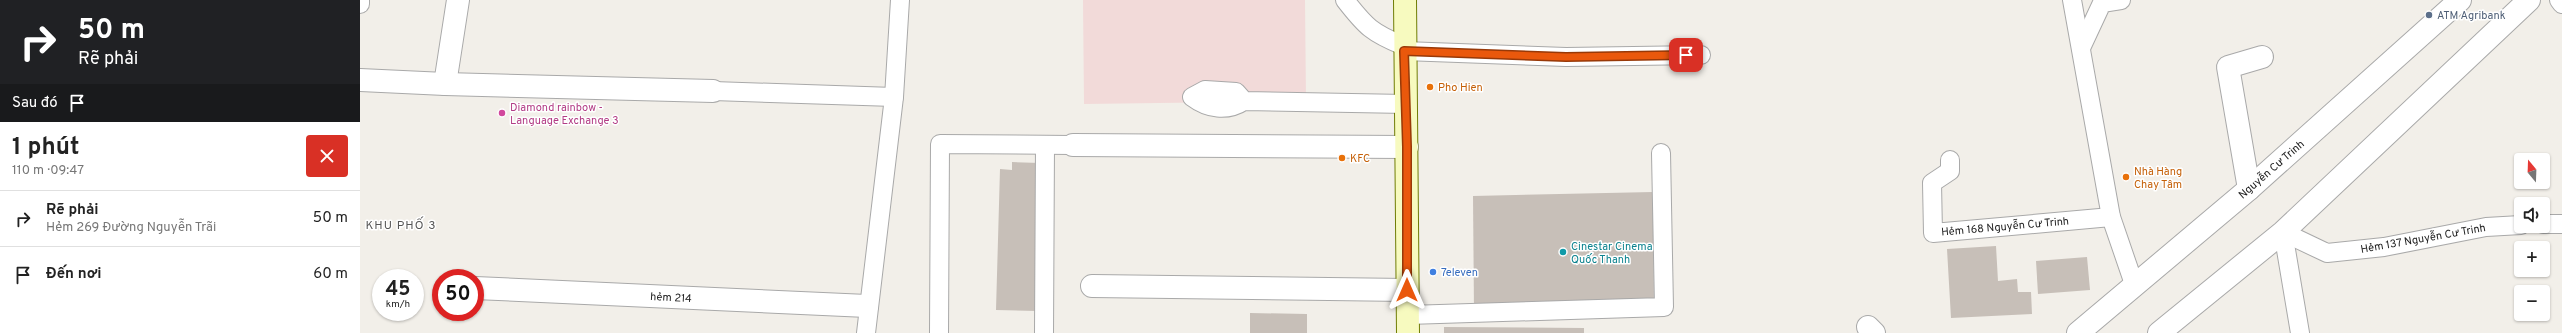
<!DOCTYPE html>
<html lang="vi">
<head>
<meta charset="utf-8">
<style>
  :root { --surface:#fff; --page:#f6f6f6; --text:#222; --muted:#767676; --line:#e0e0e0 }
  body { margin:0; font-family:Overpass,sans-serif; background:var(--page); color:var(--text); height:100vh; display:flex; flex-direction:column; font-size:15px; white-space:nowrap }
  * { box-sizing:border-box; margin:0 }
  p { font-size:13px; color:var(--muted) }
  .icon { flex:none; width:22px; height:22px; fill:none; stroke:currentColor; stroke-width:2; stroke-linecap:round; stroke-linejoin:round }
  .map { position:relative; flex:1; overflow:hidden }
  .side { display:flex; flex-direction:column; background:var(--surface); width:360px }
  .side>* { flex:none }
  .guide { background:#202124; color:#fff; overflow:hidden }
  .needle { width:26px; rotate:341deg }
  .fabs { position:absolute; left:2154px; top:153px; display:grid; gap:8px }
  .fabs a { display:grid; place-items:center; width:36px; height:36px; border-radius:4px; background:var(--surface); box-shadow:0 1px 3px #0004; font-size:20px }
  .speed { position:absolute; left:12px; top:269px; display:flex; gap:8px; font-size:20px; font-weight:700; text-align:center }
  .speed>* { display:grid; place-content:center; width:52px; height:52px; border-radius:50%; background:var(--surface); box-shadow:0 1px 3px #0004; line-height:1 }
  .speed small { font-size:10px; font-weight:400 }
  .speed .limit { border:6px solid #d22; background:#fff; color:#111 }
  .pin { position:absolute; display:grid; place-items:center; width:34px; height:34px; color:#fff; margin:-17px; border-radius:8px; box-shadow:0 2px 6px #0006 }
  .me { position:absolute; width:44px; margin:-22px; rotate:0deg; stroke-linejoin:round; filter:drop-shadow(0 0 3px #0008) }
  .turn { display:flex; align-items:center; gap:14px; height:84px; padding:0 12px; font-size:18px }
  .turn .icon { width:52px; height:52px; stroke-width:2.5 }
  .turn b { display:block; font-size:28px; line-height:34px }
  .then { display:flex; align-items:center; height:38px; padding:0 12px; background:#0003; gap:8px; font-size:15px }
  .round { display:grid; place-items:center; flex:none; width:42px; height:42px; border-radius:4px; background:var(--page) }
  .summary { display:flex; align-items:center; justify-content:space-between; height:68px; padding:0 12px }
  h1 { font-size:24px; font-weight:700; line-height:30px }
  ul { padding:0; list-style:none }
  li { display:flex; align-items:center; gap:12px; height:56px; padding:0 12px; border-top:1px solid var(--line) }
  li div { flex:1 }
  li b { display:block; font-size:15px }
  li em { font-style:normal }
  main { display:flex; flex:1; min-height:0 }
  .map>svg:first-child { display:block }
  .commercial { fill:#f2dad9 }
  .building { fill:#c7bfb8 }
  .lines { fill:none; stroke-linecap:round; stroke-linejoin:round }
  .service-casing { stroke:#a9a9a9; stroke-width:20 }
  .minor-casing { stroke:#a9a9a9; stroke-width:24 }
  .tertiary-casing { stroke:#a9a9a9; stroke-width:24 }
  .secondary-casing { stroke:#707d05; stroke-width:24 }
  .service { stroke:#fff; stroke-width:18 }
  .minor { stroke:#fff; stroke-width:22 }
  .tertiary { stroke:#fff; stroke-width:22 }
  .secondary { stroke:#f7fabf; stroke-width:22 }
  .route-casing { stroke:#983908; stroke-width:10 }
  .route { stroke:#ea580c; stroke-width:7 }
  .service-dot { fill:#5c6f8a; stroke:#fff; stroke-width:1.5 }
  .food-dot { fill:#e8710a; stroke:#fff; stroke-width:1.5 }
  .hotel-dot { fill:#d1479c; stroke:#fff; stroke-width:1.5 }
  .culture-dot { fill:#0f9aa8; stroke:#fff; stroke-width:1.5 }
  .shop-dot { fill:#3f7fe0; stroke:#fff; stroke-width:1.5 }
  .labels { text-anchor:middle; stroke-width:3; stroke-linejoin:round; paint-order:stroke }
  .service-label { font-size:11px; fill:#4e5e75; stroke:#fff; text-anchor:start }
  .food-label { font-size:11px; fill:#c56008; stroke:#fff; text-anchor:start }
  .hotel-label { font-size:11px; fill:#b23c85; stroke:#fff; text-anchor:start }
  .street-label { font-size:11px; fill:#222; stroke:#fff }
  .culture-label { font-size:11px; fill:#0d838f; stroke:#fff; text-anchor:start }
  .shop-label { font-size:11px; fill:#366cbe; stroke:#fff; text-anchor:start }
  .neighbourhood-label { font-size:12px; letter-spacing:1px; fill:#555; stroke:#fff }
</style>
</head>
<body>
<main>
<section class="side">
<div class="guide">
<div class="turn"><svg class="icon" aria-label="right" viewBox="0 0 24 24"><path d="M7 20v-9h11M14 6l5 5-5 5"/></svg><div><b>50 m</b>Rẽ phải</div></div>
<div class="then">Sau đó<svg class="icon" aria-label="arrive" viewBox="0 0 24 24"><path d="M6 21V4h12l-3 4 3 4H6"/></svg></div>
</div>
<div class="summary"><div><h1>1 phút</h1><p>110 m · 09:47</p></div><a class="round" style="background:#d93025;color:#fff"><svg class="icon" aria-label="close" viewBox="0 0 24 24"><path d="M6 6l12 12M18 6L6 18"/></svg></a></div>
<ul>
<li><svg class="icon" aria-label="right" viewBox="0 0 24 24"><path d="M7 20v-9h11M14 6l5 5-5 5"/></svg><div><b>Rẽ phải</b><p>Hẻm 269 Đường Nguyễn Trãi</p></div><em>50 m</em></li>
<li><svg class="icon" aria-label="arrive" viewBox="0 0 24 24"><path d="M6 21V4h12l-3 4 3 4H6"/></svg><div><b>Đến nơi</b></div><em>60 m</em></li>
</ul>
</section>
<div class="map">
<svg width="2202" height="333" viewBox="0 0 2202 333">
  <rect width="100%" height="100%" fill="#f2efe9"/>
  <!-- commercial -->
  <polygon class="commercial" points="723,0 945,0 946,101 724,104"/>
  <!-- building -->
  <g class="building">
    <polygon points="652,162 680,163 677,311 636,310 640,169 652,170"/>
    <polygon points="1293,192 1294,308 1114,311 1113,196"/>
    <polygon points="1636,246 1638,281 1657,279 1658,292 1671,292 1672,314 1591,318 1587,249"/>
    <polygon points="1727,257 1730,290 1678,294 1676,261"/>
    <polygon points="890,313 947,314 947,333 890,333"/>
    <polygon points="1084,327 1224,328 1224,333 1084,333"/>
  </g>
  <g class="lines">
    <!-- service casing -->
    <g class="service-casing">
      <g id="service">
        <path d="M985 0C1006 27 1012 33 1044 46"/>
        <polyline points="1712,0 1751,217 1774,284"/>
        <polyline points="2199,0 2202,4"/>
        <polyline points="0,4 0,0"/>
        <polyline points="1721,48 1742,3 1761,0"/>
        <polyline points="1044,51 1206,57 1341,55"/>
        <polyline points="353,91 534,97"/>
        <path d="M884 101 876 92 845 90 832 97C848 109 867 112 884 101L1046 104"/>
        <polyline points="1590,160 1590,171 1572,183 1573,233 1751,217"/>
        <polyline points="2183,224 2202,224"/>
        <polyline points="1923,232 1967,253 2024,247 2126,227 2161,225"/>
        <polyline points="1923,232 1940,333"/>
        <polyline points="1048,315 1304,307 1301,153"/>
        <polyline points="506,333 534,97 540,0"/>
        <polyline points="579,333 580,144 713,145"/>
        <polyline points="684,333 685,145"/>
      </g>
    </g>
    <!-- minor casing -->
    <g class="minor-casing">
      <g id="minor">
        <polyline points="0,80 85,84 353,91"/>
        <polyline points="85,84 98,0"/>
        <polyline points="713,145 1047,147"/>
        <polyline points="1889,189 1868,67 1902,57"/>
        <polyline points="732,286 1047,290"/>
        <polyline points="115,288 507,306"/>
        <polyline points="1508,327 1514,333"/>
      </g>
    </g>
    <!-- tertiary casing -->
    <g class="tertiary-casing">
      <g id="tertiary">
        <polyline points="1718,333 1889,189 2100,0"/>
        <polyline points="1799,333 1923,232 2169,0"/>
      </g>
    </g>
    <!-- secondary casing -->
    <g class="secondary-casing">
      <polyline id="secondary" points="1045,0 1048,333"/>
    </g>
    <!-- service -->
    <use href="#service" class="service"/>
    <!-- minor -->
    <use href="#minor" class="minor"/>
    <!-- tertiary -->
    <use href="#tertiary" class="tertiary"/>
    <!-- secondary -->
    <use href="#secondary" class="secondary"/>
  </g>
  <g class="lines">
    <!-- route casing -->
    <g class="route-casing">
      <polyline id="route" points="1047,290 1047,147 1044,51 1206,57 1326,55"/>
    </g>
    <!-- route -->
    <use href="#route" class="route"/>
  </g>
  <!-- markers -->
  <circle class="service-dot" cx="2069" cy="15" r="4"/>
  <g class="food-dot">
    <circle cx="1070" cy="87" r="4"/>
    <circle cx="982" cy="158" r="4"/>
    <circle cx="1766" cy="177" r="4"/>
  </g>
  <circle class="hotel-dot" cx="142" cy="113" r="4"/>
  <circle class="culture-dot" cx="1203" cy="252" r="4"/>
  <circle class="shop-dot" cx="1073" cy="272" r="4"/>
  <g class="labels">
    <!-- service labels -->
    <g class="service-label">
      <text x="2077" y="19">ATM Agribank</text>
    </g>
    <!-- food labels -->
    <g class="food-label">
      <text x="1078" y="91">Pho Hien</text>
      <text x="990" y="162">KFC</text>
      <text x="1774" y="175">Nhà Hàng<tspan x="1774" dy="13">Chay Tâm</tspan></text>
    </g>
    <!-- hotel labels -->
    <g class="hotel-label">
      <text x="150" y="111">Diamond rainbow -<tspan x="150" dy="13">Language Exchange 3</tspan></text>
    </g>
    <!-- street labels -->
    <g class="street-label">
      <text transform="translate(1911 169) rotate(-41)" y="4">Nguyễn Cư Trinh</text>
      <text transform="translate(1645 226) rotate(-5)" y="4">Hẻm 168 Nguyễn Cư Trinh</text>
      <text transform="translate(2063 238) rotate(-10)" y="4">Hẻm 137 Nguyễn Cư Trinh</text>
      <text transform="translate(311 297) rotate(3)" y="4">hẻm 214</text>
    </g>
    <!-- culture labels -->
    <g class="culture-label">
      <text x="1211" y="250">Cinestar Cinema<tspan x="1211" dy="13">Quốc Thanh</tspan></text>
    </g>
    <!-- shop labels -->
    <g class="shop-label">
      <text x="1081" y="276">7eleven</text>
    </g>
    <!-- neighbourhood labels -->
    <g class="neighbourhood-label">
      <text x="41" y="229">KHU PHỐ 3</text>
    </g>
  </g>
</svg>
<div class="fabs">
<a><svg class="needle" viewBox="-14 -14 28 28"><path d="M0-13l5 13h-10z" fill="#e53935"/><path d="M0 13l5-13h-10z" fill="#767676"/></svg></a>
<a><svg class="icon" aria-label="sound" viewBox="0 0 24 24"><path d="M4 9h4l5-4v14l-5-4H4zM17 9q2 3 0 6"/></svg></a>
<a>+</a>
<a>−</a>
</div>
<div class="speed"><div>45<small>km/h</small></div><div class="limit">50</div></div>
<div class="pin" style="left:1326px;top:55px;background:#d93025"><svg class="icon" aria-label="arrive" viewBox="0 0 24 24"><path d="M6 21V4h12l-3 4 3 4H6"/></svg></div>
<svg class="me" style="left:1047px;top:290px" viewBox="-20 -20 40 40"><path d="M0-17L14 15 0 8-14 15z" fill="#ea580c" stroke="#fff" stroke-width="4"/></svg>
</div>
</main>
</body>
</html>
